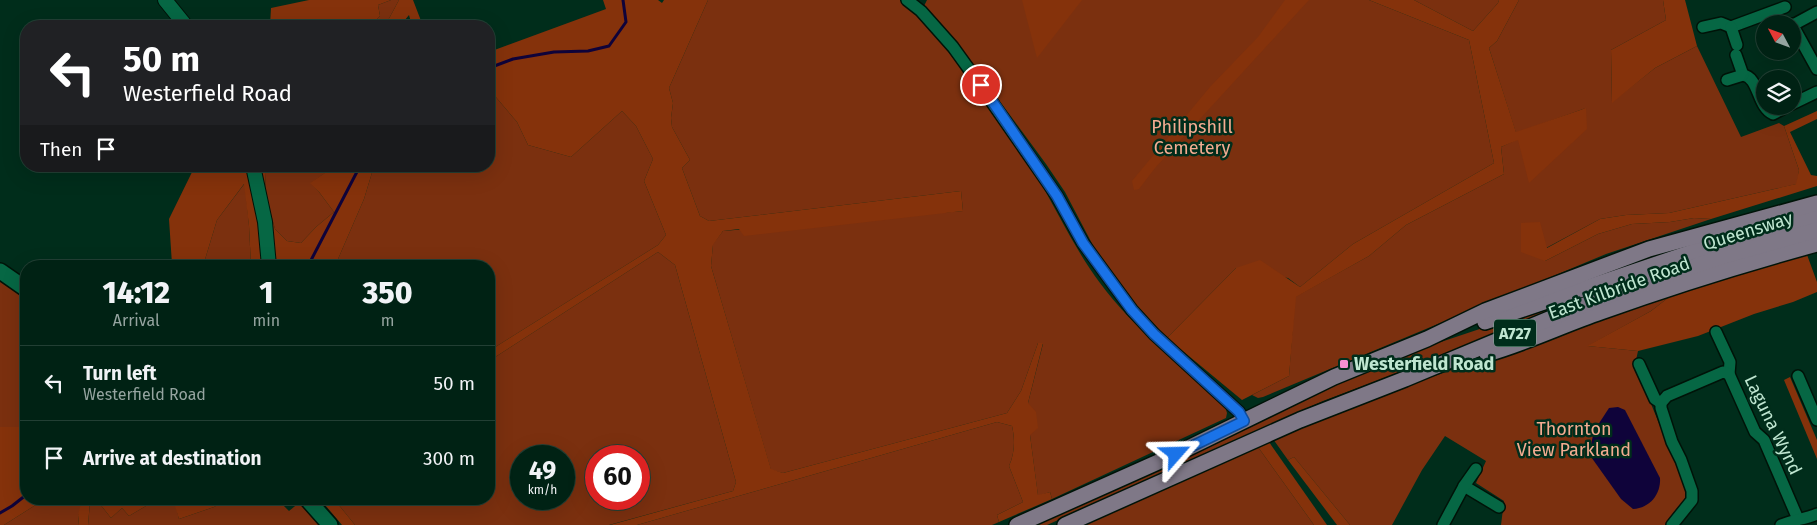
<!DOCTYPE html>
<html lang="en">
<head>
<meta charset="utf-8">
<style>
  :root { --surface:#002214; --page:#0e2f22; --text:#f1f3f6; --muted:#95a4a0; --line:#223f34 }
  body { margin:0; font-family:"Fira Sans",sans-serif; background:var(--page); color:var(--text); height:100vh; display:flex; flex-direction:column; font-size:19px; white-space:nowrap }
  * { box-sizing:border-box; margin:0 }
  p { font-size:16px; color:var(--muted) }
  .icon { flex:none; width:28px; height:28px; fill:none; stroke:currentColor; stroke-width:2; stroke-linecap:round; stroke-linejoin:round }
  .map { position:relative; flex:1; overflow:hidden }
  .side { position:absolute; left:20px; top:260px; width:475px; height:245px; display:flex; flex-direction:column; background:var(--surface); border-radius:20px; box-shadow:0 5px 20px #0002,0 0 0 1px var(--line) }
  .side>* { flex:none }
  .top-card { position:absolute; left:20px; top:20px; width:475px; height:152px; border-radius:20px; box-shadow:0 5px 20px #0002,0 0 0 1px var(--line); background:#202124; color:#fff; overflow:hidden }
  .needle { width:32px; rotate:311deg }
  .fabs { position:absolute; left:1756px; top:15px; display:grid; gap:10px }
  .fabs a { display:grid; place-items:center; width:45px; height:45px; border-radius:50%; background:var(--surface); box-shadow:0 5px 20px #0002,0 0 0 1px var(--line); font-size:25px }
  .speed { position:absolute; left:510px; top:445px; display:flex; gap:10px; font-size:25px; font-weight:700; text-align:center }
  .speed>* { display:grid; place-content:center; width:65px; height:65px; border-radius:50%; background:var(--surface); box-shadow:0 5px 20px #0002,0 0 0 1px var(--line); line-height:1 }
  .speed small { font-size:12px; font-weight:400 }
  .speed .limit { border:8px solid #d22; background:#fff; color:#111 }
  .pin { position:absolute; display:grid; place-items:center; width:42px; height:42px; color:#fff; margin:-21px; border:2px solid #fff; border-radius:50%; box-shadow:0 1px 5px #0007 }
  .me { position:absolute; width:55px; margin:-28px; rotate:65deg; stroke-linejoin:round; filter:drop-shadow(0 0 4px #0008) }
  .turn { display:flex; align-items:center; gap:18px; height:105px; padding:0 20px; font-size:22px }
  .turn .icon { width:65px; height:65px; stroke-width:2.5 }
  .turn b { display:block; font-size:35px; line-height:42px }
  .then { display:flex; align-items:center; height:48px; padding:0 20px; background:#0003; gap:10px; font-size:19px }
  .eta { display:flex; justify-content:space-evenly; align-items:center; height:85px; text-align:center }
  .eta b { font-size:30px; font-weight:800; line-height:35px }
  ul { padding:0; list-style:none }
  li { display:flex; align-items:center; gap:15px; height:75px; padding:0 20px; border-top:1px solid var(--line) }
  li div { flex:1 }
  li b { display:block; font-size:19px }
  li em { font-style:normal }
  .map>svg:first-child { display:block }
  .green { fill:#7b300f; fill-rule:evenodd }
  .forest { fill:#85320b }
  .water { fill:#0f033a }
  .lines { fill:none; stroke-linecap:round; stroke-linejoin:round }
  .stream { stroke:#0f033a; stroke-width:3 }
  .minor-casing { stroke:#001308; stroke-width:14 }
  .tertiary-casing { stroke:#001308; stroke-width:16 }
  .secondary-casing { stroke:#001308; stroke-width:18 }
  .primary-casing { stroke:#001308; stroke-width:18 }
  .minor { stroke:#066744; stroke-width:11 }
  .tertiary { stroke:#066744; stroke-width:14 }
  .secondary { stroke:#066744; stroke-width:15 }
  .primary { stroke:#7f7887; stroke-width:15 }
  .route-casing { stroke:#114b97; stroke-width:12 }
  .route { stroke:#1a73e8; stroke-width:9 }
  .poi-dot { fill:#f591d2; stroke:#002d1b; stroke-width:2 }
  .labels { text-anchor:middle; stroke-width:5; stroke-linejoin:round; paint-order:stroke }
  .shield { fill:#002d1b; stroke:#86ae9a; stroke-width:1 }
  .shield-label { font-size:16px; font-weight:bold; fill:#bfe6d1 }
  .park-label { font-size:18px; fill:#f3ac91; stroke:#002d1b }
  .street-label { font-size:18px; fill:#bfe6d1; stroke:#002d1b }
  .poi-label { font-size:18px; font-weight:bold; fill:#bfe6d1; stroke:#002d1b; text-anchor:start }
</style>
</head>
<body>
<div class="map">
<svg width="1817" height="525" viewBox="0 0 1817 525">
  <rect width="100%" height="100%" fill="#002d1b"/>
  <!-- green -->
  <g class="green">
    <polygon points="391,0 399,0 385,26 370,26 380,16 378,5"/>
    <path d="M708 0H904C953 55 1000 115 1038 178 1058 213 1076 251 1100 283 1134 329 1180 364 1223 400L1227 413 1226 418 1052 499 1050 492 1038 496 1030 435 1028 403 1043 344 1038 343 1021 391 1007 413 783 473 771 470 711 266 713 244 723 231 963 211 961 191 709 221 700 216 682 168 690 160 672 127 671 118 673 103 669 88Z"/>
    <polygon points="927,0 1369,0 1469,40 1494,163 1353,244 1300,287 1288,278 1236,268 1167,338 1108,274 1065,192 1046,164 957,43 924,6"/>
    <polygon points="1414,0 1499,0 1498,3 1473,31"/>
    <polygon points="1519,0 1663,0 1666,20 1611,50 1612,102 1655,68 1697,46 1741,137 1779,123 1784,126 1799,170 1797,184 1669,213 1626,215 1600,219 1546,248 1545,261 1598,234 1632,224 1670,222 1694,218 1711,219 1606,254 1263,397 1258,398 1252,395 1289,376 1295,297 1369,256 1406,225 1504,174 1501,147 1586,108 1516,133 1489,48 1497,41"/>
    <polygon points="489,89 517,122 528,145 571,157 622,111 636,126 653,159 644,181 666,235 658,245 489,351 489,266 335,266 364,199 374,166 489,166"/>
    <polygon points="268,166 335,166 311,183 319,192 334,212 316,227 301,243 287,241 275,229 265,192 266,171"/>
    <polygon points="245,183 249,226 251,266 203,266 217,220"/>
    <path d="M658 252 675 265 736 482 733 491 609 525H355L334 499H489V361ZM521 456H564V499H521ZM596 456H639V499H596Z"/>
    <polygon points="0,280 26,296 26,427 0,427"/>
    <polygon points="1620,282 1501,334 1323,401 1047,525 1031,525 1381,362"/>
    <polygon points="1677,291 1651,311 1588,346 1638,351 1635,365 1686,489 1687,498 1666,525 1501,525 1504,501 1476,483 1486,461 1445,436 1422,470 1392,525 1350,525 1294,457 1288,460 1273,439 1343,407 1455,369"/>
    <path d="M997 422 1012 426C1015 439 1015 453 1009 466L1023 502 997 515 999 522 992 525H637Z"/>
    <polygon points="1258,447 1314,525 1078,525"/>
    <polygon points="45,499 96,499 111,518 122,508 129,516 156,500 176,506 179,519 214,507 228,499 277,499 289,511 300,502 321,525 88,525 90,502 78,515 79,525 4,525"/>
  </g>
  <!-- forest -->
  <g class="forest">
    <polygon points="309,0 391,0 378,5 380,16 370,26 361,26 353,19 345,26 270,26 271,8"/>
    <polygon points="399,0 413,0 423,26 412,26 409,15 400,26 385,26"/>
    <path d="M603 0H658L662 3 664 0H708L669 88 673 103 671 118 672 127 690 160 682 168 700 216 709 221 961 191 963 211 744 236 739 229 723 231 713 245 711 266 771 469 783 473 1007 413 1021 391 1038 343H1043L1028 403 1036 412 1038 428 1030 435 1038 495 1050 492 1052 499 999 522 997 515 1023 502 1009 466C1015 453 1015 439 1012 426L997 422 637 525H610L733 491 736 482 675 265 658 252 489 361V351L658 245 666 235 644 181 653 159 636 126 622 111 571 157 528 145 517 122 489 89V52L606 9Z"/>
    <polygon points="1022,0 1082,0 1037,58"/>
    <polygon points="1285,0 1309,0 1155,168 1139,189 1134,190 1132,181 1210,87 1258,37"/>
    <polygon points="1369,0 1414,0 1473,31 1498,3 1499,0 1519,0 1497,41 1489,48 1516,132 1586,108 1587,129 1529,183 1518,140 1501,147 1504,174 1406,225 1369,256 1296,297 1289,376 1242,400 1167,338 1236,268 1260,260 1300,287 1353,244 1494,163 1469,40"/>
    <polygon points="1663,0 1685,0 1697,46 1655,68 1612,103 1611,50 1666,20"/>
    <polygon points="1817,111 1817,119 1790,132 1811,175 1817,176 1817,186 1711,219 1694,218 1670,222 1632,224 1598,234 1545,261 1521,252 1521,223 1540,222 1547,248 1600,219 1626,215 1669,213 1796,184 1799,170 1784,126"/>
    <polygon points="195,166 268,166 266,171 265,192 275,229 287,241 301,243 316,227 334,212 319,192 310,183 335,166 374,166 364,199 335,266 251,266 249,226 244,184 217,220 203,266 169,266 172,264 169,219"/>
    <polygon points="1806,252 1817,282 1817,292 1793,302 1754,314 1698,336 1638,351 1587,346 1651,311 1677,291"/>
    <polygon points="1790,377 1817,440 1817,459 1784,380"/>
    <polygon points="0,427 26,427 26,499 45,499 4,525 0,525"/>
    <polygon points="1269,442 1327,525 1314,525 1258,447"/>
    <polygon points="1294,457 1350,525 1337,525 1288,460"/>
    <polygon points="96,499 228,499 214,507 179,519 175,506 156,500 129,516 122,508 111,518"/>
    <polygon points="320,499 334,499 355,525 342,525"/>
    <polygon points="90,502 88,525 79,525 78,515 81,503"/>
  </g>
  <!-- water -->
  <path class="water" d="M1618 407 1625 410 1660 478C1661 494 1650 508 1633 509L1621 499 1589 454 1594 431 1609 408Z"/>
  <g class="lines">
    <!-- stream -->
    <g class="stream">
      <polyline points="489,68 513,59 554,52 588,51 609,46 626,22 623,0"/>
      <polyline points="308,266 360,166"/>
      <polyline points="0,513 12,506 26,495"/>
    </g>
    <!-- minor casing -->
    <g class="minor-casing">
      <g id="minor">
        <polyline points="907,0 921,11 953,47 971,72 1057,196 1083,243 1132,310 1154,334 1239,412 1244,421"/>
        <polyline points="1792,24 1817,69"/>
        <polyline points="1793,25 1817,12"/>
        <polyline points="1703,27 1721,23 1731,27 1785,7"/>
        <polyline points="1731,27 1737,45"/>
        <path d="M1736 55 1743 75C1759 77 1757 107 1773 114L1788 106"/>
        <polyline points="1727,80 1743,75"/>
        <polyline points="1792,104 1817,92"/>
        <polyline points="1716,332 1730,362 1729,374"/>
        <polyline points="1639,364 1655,399 1661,403"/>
        <polyline points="1798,376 1817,420"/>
        <polyline points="1464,486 1499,507"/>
        <polyline points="1443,525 1464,486 1476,469"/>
        <polyline points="1672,525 1692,500 1692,491 1681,460 1672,442 1661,408 1661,403 1667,396 1723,372 1729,374 1755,432 1764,440 1798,519"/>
        <path d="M1781 525C1793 520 1805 519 1817 514"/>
      </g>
    </g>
    <!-- tertiary casing -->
    <g class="tertiary-casing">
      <g id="tertiary">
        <polyline points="165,0 186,26"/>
        <polyline points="253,166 265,222 269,266"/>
      </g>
    </g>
    <!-- secondary casing -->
    <g class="secondary-casing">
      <g id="secondary">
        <polyline points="0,271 26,289"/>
        <polyline points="307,499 330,525"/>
      </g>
    </g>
    <!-- primary casing -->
    <g class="primary-casing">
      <g id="primary">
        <polyline points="1485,322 1692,252 1817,216"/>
        <path d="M1487 354C1526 343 1563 325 1601 312 1673 286 1744 264 1817 244"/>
        <polyline points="1017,525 1176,454 1334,377 1427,339 1485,311 1649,249 1817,203"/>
        <polyline points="1065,525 1300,420 1405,379 1561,314 1626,289 1728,255 1817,230"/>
      </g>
    </g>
    <!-- minor -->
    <use href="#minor" class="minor"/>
    <!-- tertiary -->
    <use href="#tertiary" class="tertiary"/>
    <!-- secondary -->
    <use href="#secondary" class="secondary"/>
    <!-- primary -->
    <use href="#primary" class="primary"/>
  </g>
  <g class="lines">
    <!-- route casing -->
    <g class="route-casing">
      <polyline id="route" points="981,85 1057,196 1083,243 1132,310 1154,334 1239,412 1244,421 1176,454"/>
    </g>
    <!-- route -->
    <use href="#route" class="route"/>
  </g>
  <!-- markers -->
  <rect class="poi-dot" x="1339" y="359" width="10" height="10" rx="2.5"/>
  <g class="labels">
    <!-- shield labels -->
    <rect class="shield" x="1494" y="319.5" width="42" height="27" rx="4"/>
    <g class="shield-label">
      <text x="1515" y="339">A727</text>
    </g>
    <!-- park labels -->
    <g class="park-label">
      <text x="1192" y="133">Philipshill<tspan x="1192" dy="21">Cemetery</tspan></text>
      <text x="1574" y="435">Thornton<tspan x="1574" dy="21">View Parkland</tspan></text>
    </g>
    <!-- street labels -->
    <g class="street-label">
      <text transform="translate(1748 231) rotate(-17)" y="6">Queensway</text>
      <text transform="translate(1619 288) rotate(-20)" y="6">East Kilbride Road</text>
      <text transform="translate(1773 425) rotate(64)" y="6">Laguna Wynd</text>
    </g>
    <!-- poi labels -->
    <g class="poi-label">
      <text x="1354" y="370">Westerfield Road</text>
    </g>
  </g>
</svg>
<div class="fabs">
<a><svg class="needle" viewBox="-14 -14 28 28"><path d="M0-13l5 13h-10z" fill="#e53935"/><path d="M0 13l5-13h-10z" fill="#95a4a0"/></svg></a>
<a><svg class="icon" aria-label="layers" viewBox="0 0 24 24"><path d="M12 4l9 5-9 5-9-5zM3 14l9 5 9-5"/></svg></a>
</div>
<div class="speed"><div>49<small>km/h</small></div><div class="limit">60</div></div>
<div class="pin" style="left:981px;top:85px;background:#d93025"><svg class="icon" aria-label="arrive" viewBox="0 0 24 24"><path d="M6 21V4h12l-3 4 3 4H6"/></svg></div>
<svg class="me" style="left:1176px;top:454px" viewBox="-20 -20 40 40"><path d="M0-17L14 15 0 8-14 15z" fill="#1a73e8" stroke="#fff" stroke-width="4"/></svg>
<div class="top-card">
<div class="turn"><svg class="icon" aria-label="left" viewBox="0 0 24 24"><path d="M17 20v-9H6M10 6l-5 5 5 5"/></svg><div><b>50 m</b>Westerfield Road</div></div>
<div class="then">Then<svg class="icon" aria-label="arrive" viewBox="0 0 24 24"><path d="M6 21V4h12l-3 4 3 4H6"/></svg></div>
</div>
<section class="side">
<div class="eta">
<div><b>14:12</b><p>Arrival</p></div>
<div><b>1</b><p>min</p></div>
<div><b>350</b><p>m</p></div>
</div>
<ul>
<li><svg class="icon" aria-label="left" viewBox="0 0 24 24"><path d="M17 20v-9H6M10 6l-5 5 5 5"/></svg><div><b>Turn left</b><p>Westerfield Road</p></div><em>50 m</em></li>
<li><svg class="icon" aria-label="arrive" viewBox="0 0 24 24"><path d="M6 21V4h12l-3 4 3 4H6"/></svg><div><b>Arrive at destination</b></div><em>300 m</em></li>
</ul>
</section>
</div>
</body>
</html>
